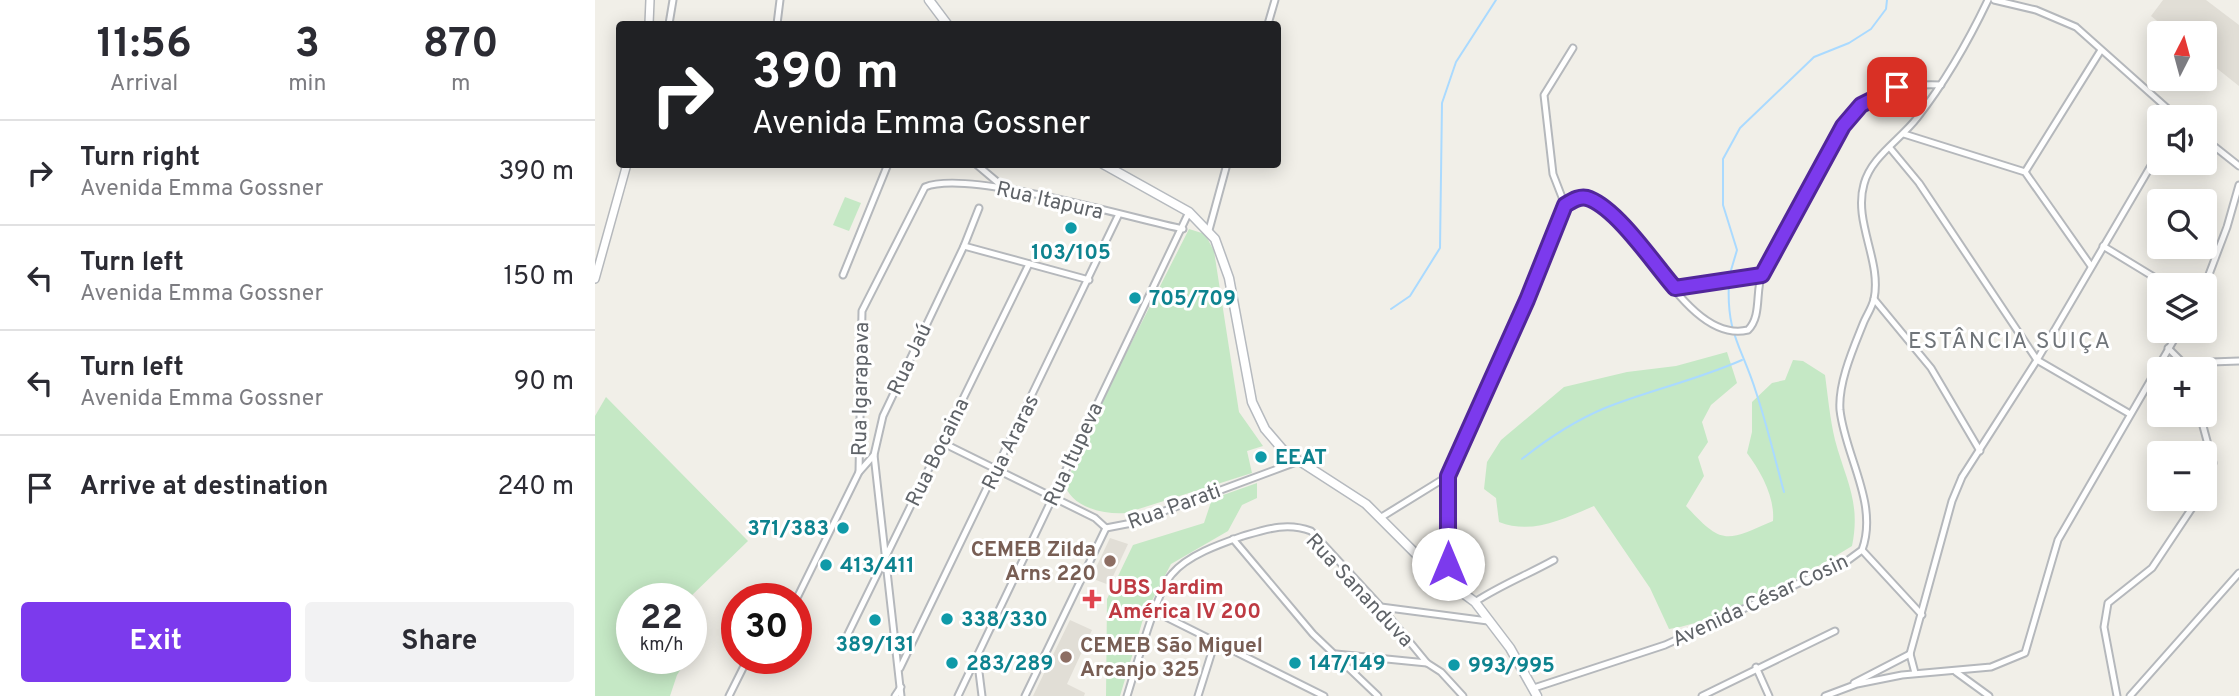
<!DOCTYPE html>
<html lang="en">
<head>
<meta charset="utf-8">
<style>
  :root { --surface:#fff; --page:#f2f2f3; --text:#2b2b33; --muted:#7c7c81; --line:#e1e1e2; --accent:#7c3aed }
  body { margin:0; font-family:Overpass,sans-serif; background:var(--page); color:var(--text); height:100vh; display:flex; flex-direction:column; font-size:26px; white-space:nowrap }
  * { box-sizing:border-box; margin:0 }
  p { font-size:23px; color:var(--muted) }
  .icon { flex:none; width:38px; height:38px; fill:none; stroke:currentColor; stroke-width:2; stroke-linecap:round; stroke-linejoin:round }
  .map { position:relative; flex:1; overflow:hidden }
  .panel { display:flex; flex-direction:column; background:var(--surface); width:595px }
  .panel>* { flex:none }
  .hud { position:absolute; left:21px; top:21px; width:665px; height:147px; border-radius:7px; box-shadow:0 4px 18px #0003; background:#202124; color:#fff; overflow:hidden }
  .needle { width:46px; rotate:6deg }
  .fabs { position:absolute; left:1552px; top:21px; display:grid; gap:14px }
  .fabs a { display:grid; place-items:center; width:70px; height:70px; border-radius:7px; background:var(--surface); box-shadow:0 4px 18px #0003; font-size:35px }
  .speed { position:absolute; left:21px; top:583px; display:flex; gap:14px; font-size:35px; font-weight:700; text-align:center }
  .speed>* { display:grid; place-content:center; width:91px; height:91px; border-radius:50%; background:var(--surface); box-shadow:0 4px 18px #0003; line-height:1 }
  .speed small { font-size:18px; font-weight:400 }
  .speed .limit { border:10px solid #d22; background:#fff; color:#111 }
  .pin { position:absolute; display:grid; place-items:center; width:60px; height:60px; color:#fff; margin:-30px; border-radius:14px; box-shadow:0 4px 10px #0006 }
  .me { position:absolute; width:77px; margin:-38px; rotate:0deg; stroke-linejoin:round; filter:drop-shadow(0 0 5px #0008) }
  .turn { display:flex; align-items:center; gap:24px; height:147px; padding:0 21px; font-size:32px }
  .turn .icon { width:91px; height:91px; stroke-width:2.5 }
  .turn b { display:block; font-size:49px; line-height:60px }
  .eta { display:flex; justify-content:space-evenly; align-items:center; height:119px; text-align:center }
  .eta b { font-size:42px; font-weight:700; line-height:49px }
  .action { display:flex; gap:14px; margin-top:auto; padding:14px 21px }
  .action a { flex:1; height:80px; border-radius:7px; background:var(--accent); color:#fff; font-size:28px; font-weight:700; line-height:80px; text-align:center }
  .action a+a { background:var(--page); color:var(--text) }
  ul { padding:0; list-style:none }
  li { display:flex; align-items:center; gap:21px; height:105px; padding:0 21px; border-top:2px solid var(--line) }
  li div { flex:1 }
  li b { display:block; font-size:26px }
  li em { font-style:normal }
  main { display:flex; flex:1; min-height:0 }
  .map>svg:first-child { display:block }
  .education { fill:#e1ded6 }
  .green { fill:#c5e8c5 }
  .lines { fill:none; stroke-linecap:round; stroke-linejoin:round }
  .stream { stroke:#aadaff; stroke-width:2 }
  .minor-casing { stroke:#b5b8bc; stroke-width:9 }
  .tertiary-casing { stroke:#b5b8bc; stroke-width:10 }
  .secondary-casing { stroke:#b6babf; stroke-width:11 }
  .minor { stroke:#fff; stroke-width:5 }
  .tertiary { stroke:#fff; stroke-width:7 }
  .secondary { stroke:#fff; stroke-width:8 }
  .route-casing { stroke:#51269a; stroke-width:18 }
  .route { stroke:#7c3aed; stroke-width:12 }
  .culture-dot { fill:#0f9aa8; stroke:#fff; stroke-width:2.5 }
  .education-dot { fill:#8d6e63; stroke:#fff; stroke-width:2.5 }
  .health-dot { fill:#e0444e; stroke:#fff; stroke-width:2.5 }
  .labels { text-anchor:middle; stroke-width:6; stroke-linejoin:round; paint-order:stroke }
  .street-label { font-size:21px; fill:#5f6368; stroke:#fff }
  .culture-label { font-size:21px; font-weight:bold; fill:#0d838f; stroke:#fff; text-anchor:start }
  .education-label { font-size:21px; font-weight:bold; fill:#785e54; stroke:#fff; text-anchor:end }
  .health-label { font-size:21px; font-weight:bold; fill:#be3a42; stroke:#fff; text-anchor:start }
  .neighbourhood-label { font-size:23px; letter-spacing:2px; fill:#70757a; stroke:#fff }
</style>
</head>
<body>
<main>
<section class="panel">
<div class="eta">
<div><b>11:56</b><p>Arrival</p></div>
<div><b>3</b><p>min</p></div>
<div><b>870</b><p>m</p></div>
</div>
<ul>
<li><svg class="icon" aria-label="right" viewBox="0 0 24 24"><path d="M7 20v-9h11M14 6l5 5-5 5"/></svg><div><b>Turn right</b><p>Avenida Emma Gossner</p></div><em>390 m</em></li>
<li><svg class="icon" aria-label="left" viewBox="0 0 24 24"><path d="M17 20v-9H6M10 6l-5 5 5 5"/></svg><div><b>Turn left</b><p>Avenida Emma Gossner</p></div><em>150 m</em></li>
<li><svg class="icon" aria-label="left" viewBox="0 0 24 24"><path d="M17 20v-9H6M10 6l-5 5 5 5"/></svg><div><b>Turn left</b><p>Avenida Emma Gossner</p></div><em>90 m</em></li>
<li><svg class="icon" aria-label="arrive" viewBox="0 0 24 24"><path d="M6 21V4h12l-3 4 3 4H6"/></svg><div><b>Arrive at destination</b></div><em>240 m</em></li>
</ul>
<div class="action"><a>Exit</a><a>Share</a></div>
</section>
<div class="map">
<svg width="1644" height="696" viewBox="0 0 1644 696">
  <rect width="100%" height="100%" fill="#f1efe8"/>
  <!-- education -->
  <g class="education">
    <polygon points="1568,0 1611,0 1644,25 1644,86 1610,59 1610,33 1577,33 1556,16"/>
    <polygon points="515,538 533,544 514,585 496,578"/>
    <polygon points="475,620 497,630 472,684 490,693 489,696 438,696"/>
  </g>
  <!-- green -->
  <g class="green">
    <polygon points="250,197 266,203 254,231 238,225"/>
    <path d="M594 229 610 234 619 251 644 412 668 446 652 451 657 473 531 513C511 515 477 508 470 485L514 387Z"/>
    <path d="M1132 352 1142 383 1116 405 1107 422 1113 442 1103 457 1109 476 1091 506C1127 545 1130 542 1178 521 1180 497 1166 472 1152 453L1157 432V402L1177 383 1190 380 1198 360 1208 361 1230 375C1233 397 1235 419 1240 440 1251 481 1266 502 1257 546 1210 575 1127 621 1074 629L1055 588 999 506C968 519 937 535 904 522L901 498 889 489 892 462 906 440 969 387 1032 372 1081 366Z"/>
    <polygon points="11,397 153,541 94,598 37,598 37,658 93,658 82,675 75,696 0,696 0,416"/>
    <polygon points="662,483 662,498 647,505 633,531 576,564 549,616 525,696 511,696 512,599 538,545 609,523 617,499"/>
  </g>
  <g class="lines">
    <!-- stream -->
    <g class="stream">
      <polyline points="1134,277 1142,250 1128,205 1128,159 1145,128 1219,57 1254,43 1276,29 1291,9 1292,0"/>
      <path d="M1134 282C1131 334 1147 347 1161 392 1172 425 1180 459 1189 492"/>
      <polyline points="796,309 815,296 845,248 847,103 861,62 901,0"/>
      <path d="M927 459C952 439 979 421 1010 408 1055 390 1102 380 1147 360"/>
    </g>
    <!-- minor casing -->
    <g class="minor-casing">
      <g id="minor">
        <polyline points="1399,0 1441,10 1481,27 1582,117"/>
        <polyline points="74,24 78,0"/>
        <polyline points="182,24 185,0"/>
        <polyline points="673,24 680,0"/>
        <polyline points="1309,134 1430,172 1496,266"/>
        <polyline points="1610,139 1644,166"/>
        <polyline points="1295,148 1324,183 1442,360 1535,414"/>
        <polyline points="381,164 407,186"/>
        <polyline points="1430,172 1506,50"/>
        <polyline points="970,205 958,174 949,95 978,48"/>
        <polyline points="614,230 632,164"/>
        <polyline points="369,246 494,280"/>
        <polyline points="1508,246 1572,285"/>
        <polyline points="248,275 293,164"/>
        <polyline points="1610,285 1632,227 1644,185"/>
        <polyline points="1080,288 1167,275"/>
        <polyline points="1279,299 1336,368 1385,451"/>
        <polyline points="1573,348 1588,363 1644,361"/>
        <polyline points="1563,365 1583,369"/>
        <polyline points="1605,415 1618,463 1610,487"/>
        <polyline points="346,442 500,518 511,528 537,523 704,461"/>
        <polyline points="279,455 306,696"/>
        <path d="M264 472 267 311 330 187C373 169 534 218 588 229"/>
        <polyline points="785,518 853,476"/>
        <polyline points="638,539 718,634 783,696"/>
        <polyline points="1267,550 1327,615"/>
        <path d="M853 581V476L932 300 970 205C978 200 985 195 995 198 1045 218 1090 345 1153 330 1167 316 1160 292 1167 274 1173 260 1183 245 1190 231 1209 196 1235 131 1265 106 1288 86 1316 84 1346 85"/>
        <polyline points="201,600 264,472 279,455 288,416 369,246 384,208"/>
        <path d="M880 602C906 585 932 575 959 560"/>
        <polyline points="786,607 893,621"/>
        <polyline points="561,612 729,696"/>
        <polyline points="250,640 434,264"/>
        <polyline points="741,654 832,663"/>
        <polyline points="1315,654 1357,501 1367,477 1442,360 1564,152"/>
        <polyline points="1315,654 1320,673"/>
        <polyline points="382,656 387,696"/>
        <polyline points="1161,667 1174,696"/>
        <polyline points="305,668 523,216"/>
        <polyline points="1361,672 1394,696"/>
        <polyline points="1259,683 1315,654"/>
        <path d="M939 688 1070 645 1252 561 1267 550C1284 504 1250 456 1245 410 1243 383 1258 349 1268 324 1271 316 1277 308 1279 299 1287 261 1258 222 1269 184 1276 157 1305 140 1322 118 1350 82 1373 42 1393 0"/>
        <polyline points="134,696 153,658"/>
        <polyline points="300,696 306,687"/>
        <polyline points="363,696 594,212"/>
        <polyline points="430,696 511,528"/>
        <path d="M532 696C540 671 562 590 577 574 593 555 625 544 648 536 672 529 692 522 716 531L786 607 832 663 846 672 868 696"/>
        <polyline points="603,696 620,642"/>
        <polyline points="1107,696 1240,631"/>
        <polyline points="1230,696 1262,684 1307,675 1396,667 1430,653 1463,540 1584,331"/>
        <polyline points="1522,696 1509,627 1513,603 1557,568 1603,499"/>
        <polyline points="1535,696 1644,573"/>
      </g>
    </g>
    <!-- tertiary casing -->
    <g class="tertiary-casing">
      <g id="tertiary">
        <polyline points="54,24 55,0"/>
        <polyline points="0,279 32,164"/>
      </g>
    </g>
    <!-- secondary casing -->
    <g class="secondary-casing">
      <g id="secondary">
        <polyline points="334,0 352,24"/>
        <polyline points="508,164 594,212 620,239 634,278 657,402 670,429 689,451 771,504 838,571 880,602 915,648 942,696"/>
      </g>
    </g>
    <!-- minor -->
    <use href="#minor" class="minor"/>
    <!-- tertiary -->
    <use href="#tertiary" class="tertiary"/>
    <!-- secondary -->
    <use href="#secondary" class="secondary"/>
  </g>
  <g class="lines">
    <!-- route casing -->
    <g class="route-casing">
      <path id="route" d="M853 564V476L932 300 970 205C978 200 986 195 995 199 1024 211 1059 264 1080 288L1167 275 1248 126 1266 105 1302 87"/>
    </g>
    <!-- route -->
    <use href="#route" class="route"/>
  </g>
  <!-- markers -->
  <g class="culture-dot">
    <circle cx="476" cy="228" r="7"/>
    <circle cx="540" cy="298" r="7"/>
    <circle cx="666" cy="457" r="7"/>
    <circle cx="248" cy="528" r="7"/>
    <circle cx="231" cy="565" r="7"/>
    <circle cx="352" cy="619" r="7"/>
    <circle cx="280" cy="620" r="7"/>
    <circle cx="357" cy="663" r="7"/>
    <circle cx="700" cy="663" r="7"/>
    <circle cx="859" cy="665" r="7"/>
  </g>
  <g class="education-dot">
    <circle cx="515" cy="561" r="7"/>
    <circle cx="471" cy="657" r="7"/>
  </g>
  <path class="health-dot" d="M493.5 588.5h7v7h7v7h-7v7h-7v-7h-7v-7h7z"/>
  <g class="labels">
    <!-- street labels -->
    <g class="street-label">
      <text transform="translate(455 200) rotate(13)" y="7">Rua Itapura</text>
      <text transform="translate(314 359) rotate(-65)" y="7">Rua Jaú</text>
      <text transform="translate(265 389) rotate(-89)" y="7">Rua Igarapava</text>
      <text transform="translate(415 442) rotate(-64)" y="7">Rua Araras</text>
      <text transform="translate(342 452) rotate(-64)" y="7">Rua Bocaina</text>
      <text transform="translate(478 454) rotate(-65)" y="7">Rua Itupeva</text>
      <text transform="translate(579 506) rotate(-20)" y="7">Rua Parati</text>
      <text transform="translate(765 590) rotate(47)" y="7">Rua Sananduva</text>
      <text transform="translate(1165 600) rotate(-25)" y="7">Avenida César Cosin</text>
    </g>
    <!-- culture labels -->
    <g class="culture-label">
      <text x="476" y="259" text-anchor="middle">103/105</text>
      <text x="554" y="305">705/709</text>
      <text x="680" y="464">EEAT</text>
      <text x="234" y="535" text-anchor="end">371/383</text>
      <text x="245" y="572">413/411</text>
      <text x="366" y="626">338/330</text>
      <text x="280" y="651" text-anchor="middle">389/131</text>
      <text x="371" y="670">283/289</text>
      <text x="714" y="670">147/149</text>
      <text x="873" y="672">993/995</text>
    </g>
    <!-- education labels -->
    <g class="education-label">
      <text x="501" y="556">CEMEB Zilda<tspan x="501" dy="24">Arns 220</tspan></text>
      <text x="485" y="652" text-anchor="start">CEMEB São Miguel<tspan x="485" dy="24">Arcanjo 325</tspan></text>
    </g>
    <!-- health labels -->
    <g class="health-label">
      <text x="513" y="594">UBS Jardim<tspan x="513" dy="24">América IV 200</tspan></text>
    </g>
    <!-- neighbourhood labels -->
    <g class="neighbourhood-label">
      <text x="1415" y="348">ESTÂNCIA SUIÇA</text>
    </g>
  </g>
</svg>
<div class="fabs">
<a><svg class="needle" viewBox="-14 -14 28 28"><path d="M0-13l5 13h-10z" fill="#e53935"/><path d="M0 13l5-13h-10z" fill="#7c7c81"/></svg></a>
<a><svg class="icon" aria-label="sound" viewBox="0 0 24 24"><path d="M4 9h4l5-4v14l-5-4H4zM17 9q2 3 0 6"/></svg></a>
<a><svg class="icon" aria-label="search" viewBox="0 0 24 24"><circle cx="10" cy="10" r="6"/><path d="M15 15l6 6"/></svg></a>
<a><svg class="icon" aria-label="layers" viewBox="0 0 24 24"><path d="M12 4l9 5-9 5-9-5zM3 14l9 5 9-5"/></svg></a>
<a>+</a>
<a>−</a>
</div>
<div class="speed"><div>22<small>km/h</small></div><div class="limit">30</div></div>
<div class="pin" style="left:1302px;top:87px;background:#d93025"><svg class="icon" aria-label="arrive" viewBox="0 0 24 24"><path d="M6 21V4h12l-3 4 3 4H6"/></svg></div>
<svg class="me" style="left:853px;top:564px" viewBox="-20 -20 40 40"><circle r="19" fill="#fff"/><path d="M0-13L10 11 0 6-10 11z" fill="#7c3aed"/></svg>
<div class="hud">
<div class="turn"><svg class="icon" aria-label="right" viewBox="0 0 24 24"><path d="M7 20v-9h11M14 6l5 5-5 5"/></svg><div><b>390 m</b>Avenida Emma Gossner</div></div>
</div>
</div>
</main>
</body>
</html>
